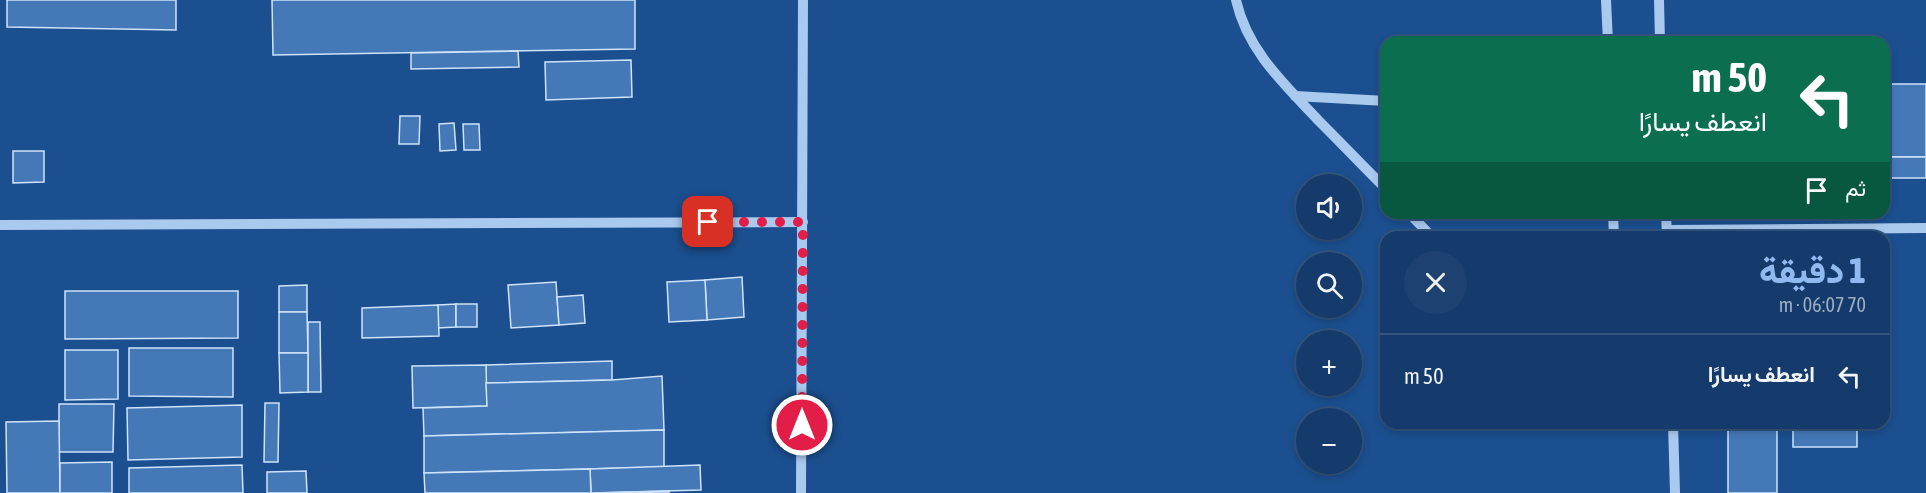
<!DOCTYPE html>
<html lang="ar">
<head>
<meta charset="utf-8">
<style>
  :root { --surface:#143b6b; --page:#1d4271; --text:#f1f3f6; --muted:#9dadc1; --line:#33557e; --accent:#90b9f0 }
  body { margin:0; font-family:"Asap Condensed",Vazirmatn,sans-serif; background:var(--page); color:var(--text); direction:rtl; height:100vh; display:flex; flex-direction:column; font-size:22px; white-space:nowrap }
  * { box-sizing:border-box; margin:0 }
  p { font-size:20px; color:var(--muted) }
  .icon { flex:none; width:33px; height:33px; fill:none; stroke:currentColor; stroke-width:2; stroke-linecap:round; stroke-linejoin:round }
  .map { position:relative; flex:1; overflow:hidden; direction:ltr }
  .panel { position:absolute; left:1380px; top:231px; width:510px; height:198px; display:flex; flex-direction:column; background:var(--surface); border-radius:18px; box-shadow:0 3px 9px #0003,0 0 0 2px var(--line); direction:rtl }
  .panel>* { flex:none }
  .hud { position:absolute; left:1380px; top:36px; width:510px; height:183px; border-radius:18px; box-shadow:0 3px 9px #0003,0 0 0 2px var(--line); direction:rtl; background:#0b6e4f; color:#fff; overflow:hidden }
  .fabs { position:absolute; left:1296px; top:174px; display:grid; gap:12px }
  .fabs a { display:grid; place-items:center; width:66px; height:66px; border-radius:50%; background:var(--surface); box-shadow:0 3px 9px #0003,0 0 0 2px var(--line); font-size:30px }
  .pin { position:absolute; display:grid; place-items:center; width:51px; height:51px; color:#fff; margin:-26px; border-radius:12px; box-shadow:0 3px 9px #0006 }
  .me { position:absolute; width:66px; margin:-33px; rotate:0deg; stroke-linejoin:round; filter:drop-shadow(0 0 4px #0008) }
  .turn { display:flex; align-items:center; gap:21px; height:126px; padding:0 24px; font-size:27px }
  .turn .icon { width:78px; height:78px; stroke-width:2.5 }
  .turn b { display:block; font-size:42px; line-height:51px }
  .then { display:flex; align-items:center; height:57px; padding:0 24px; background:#0003; gap:12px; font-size:22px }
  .round { display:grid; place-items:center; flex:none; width:63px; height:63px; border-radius:32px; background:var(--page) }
  .summary { display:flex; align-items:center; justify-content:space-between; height:102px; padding:0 24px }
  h1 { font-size:36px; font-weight:800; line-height:45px; color:var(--accent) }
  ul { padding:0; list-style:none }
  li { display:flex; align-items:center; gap:18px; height:84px; padding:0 24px; border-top:2px solid var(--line) }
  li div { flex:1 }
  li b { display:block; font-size:22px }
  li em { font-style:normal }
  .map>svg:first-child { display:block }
  .building { fill:#4478b7; stroke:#cfe3fa; stroke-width:1.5 }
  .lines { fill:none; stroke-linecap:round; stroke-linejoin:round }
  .minor { stroke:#a9c9ee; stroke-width:10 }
  .route { stroke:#e11d48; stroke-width:10; stroke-dasharray:0 18 }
</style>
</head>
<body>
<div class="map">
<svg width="1926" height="493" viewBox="0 0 1926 493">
  <rect width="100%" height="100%" fill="#1b4f8f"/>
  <!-- building -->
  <g class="building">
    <polygon points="7,0 176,0 176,30 7,27"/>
    <polygon points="272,0 635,0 635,49 273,55"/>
    <polygon points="518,51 519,67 411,69 411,53"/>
    <polygon points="631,60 632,97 546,100 545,62"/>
    <rect x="1884" y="84" width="42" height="73"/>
    <polygon points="400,116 420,116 419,144 399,144"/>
    <polygon points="454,123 456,150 440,151 439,124"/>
    <polygon points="463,124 479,124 480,150 464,150"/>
    <polygon points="13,151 44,151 44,182 13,183"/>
    <rect x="1884" y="157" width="42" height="21"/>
    <polygon points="742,277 744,317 707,320 705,280"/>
    <polygon points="705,280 707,320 669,322 667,282"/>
    <polygon points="556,282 559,325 511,328 508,285"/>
    <polygon points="307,285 307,312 279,312 279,286"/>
    <polygon points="65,291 238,291 238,338 65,339"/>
    <polygon points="583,295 585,323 559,325 557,297"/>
    <polygon points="456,304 456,327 438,328 438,305"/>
    <rect x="456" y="304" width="21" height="23"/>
    <polygon points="438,305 439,336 362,338 362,308"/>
    <polygon points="279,312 307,312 308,353 279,353"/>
    <polygon points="308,322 320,322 321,392 308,392"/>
    <polygon points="129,348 233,348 233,397 129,396"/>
    <polygon points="65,350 118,350 118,399 65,400"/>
    <polygon points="279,353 308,353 308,392 280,393"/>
    <polygon points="612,361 612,380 486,383 486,365"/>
    <polygon points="486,365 487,406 413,408 412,366"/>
    <polygon points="662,376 664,430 424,436 423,408 487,406 486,383 612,380"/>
    <polygon points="265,403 279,403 278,462 264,462"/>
    <polygon points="59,404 114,404 113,452 59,452"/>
    <polygon points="242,405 242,457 128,460 127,408"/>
    <polygon points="59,421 60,493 7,493 6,422"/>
    <rect x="1728" y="423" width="49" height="70"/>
    <rect x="1793" y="423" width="64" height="24"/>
    <polygon points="664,430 664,467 424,473 424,436"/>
    <polygon points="112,462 112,493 60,493 60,463"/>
    <polygon points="242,465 243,493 129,493 129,468"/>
    <polygon points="700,465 701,490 591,493 590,469"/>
    <polygon points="590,469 591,493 425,493 424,473"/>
    <polygon points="306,471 307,493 267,493 267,472"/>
    <polygon points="669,491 669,493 595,493"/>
  </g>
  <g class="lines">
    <!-- minor -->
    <g class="minor">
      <path d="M1236 0C1247 50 1284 84 1318 120 1341 143 1363 166 1386 189"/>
      <polyline points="1606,0 1608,42"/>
      <polyline points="1659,0 1660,42"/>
      <polyline points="1295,96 1386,101"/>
      <polyline points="1409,213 1432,237"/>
      <polyline points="1613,213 1614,237"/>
      <polyline points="1666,213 1667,237"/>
      <polyline points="0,225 803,222"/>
      <polyline points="1667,230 1926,228"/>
      <polyline points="1673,423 1675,493"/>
      <polyline points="801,493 803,0"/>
    </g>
  </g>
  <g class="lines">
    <!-- route -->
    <polyline class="route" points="708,222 803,222 802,425"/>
  </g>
</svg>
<div class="fabs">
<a><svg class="icon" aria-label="sound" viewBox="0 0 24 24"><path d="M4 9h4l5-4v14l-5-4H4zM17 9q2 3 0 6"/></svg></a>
<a><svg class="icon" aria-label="search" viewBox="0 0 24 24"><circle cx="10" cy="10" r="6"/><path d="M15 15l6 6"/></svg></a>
<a>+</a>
<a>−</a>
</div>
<div class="pin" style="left:708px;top:222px;background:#d93025"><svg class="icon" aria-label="arrive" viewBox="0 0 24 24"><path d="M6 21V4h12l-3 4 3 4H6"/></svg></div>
<svg class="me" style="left:802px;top:425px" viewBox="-20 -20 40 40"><circle r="17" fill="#e11d48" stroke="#fff" stroke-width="3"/><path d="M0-11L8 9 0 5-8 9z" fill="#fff"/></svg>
<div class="hud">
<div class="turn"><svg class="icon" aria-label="left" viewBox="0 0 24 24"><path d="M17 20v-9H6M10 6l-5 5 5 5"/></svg><div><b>50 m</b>انعطف يسارًا</div></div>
<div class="then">ثم<svg class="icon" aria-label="arrive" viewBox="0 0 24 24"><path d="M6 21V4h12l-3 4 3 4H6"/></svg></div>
</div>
<section class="panel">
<div class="summary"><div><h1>1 دقيقة</h1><p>70 m · 06:07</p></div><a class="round"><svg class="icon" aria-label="close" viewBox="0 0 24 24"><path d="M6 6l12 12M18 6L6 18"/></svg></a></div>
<ul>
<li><svg class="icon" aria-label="left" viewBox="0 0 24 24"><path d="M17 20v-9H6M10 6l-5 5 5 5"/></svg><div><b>انعطف يسارًا</b></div><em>50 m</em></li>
</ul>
</section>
</div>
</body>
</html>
